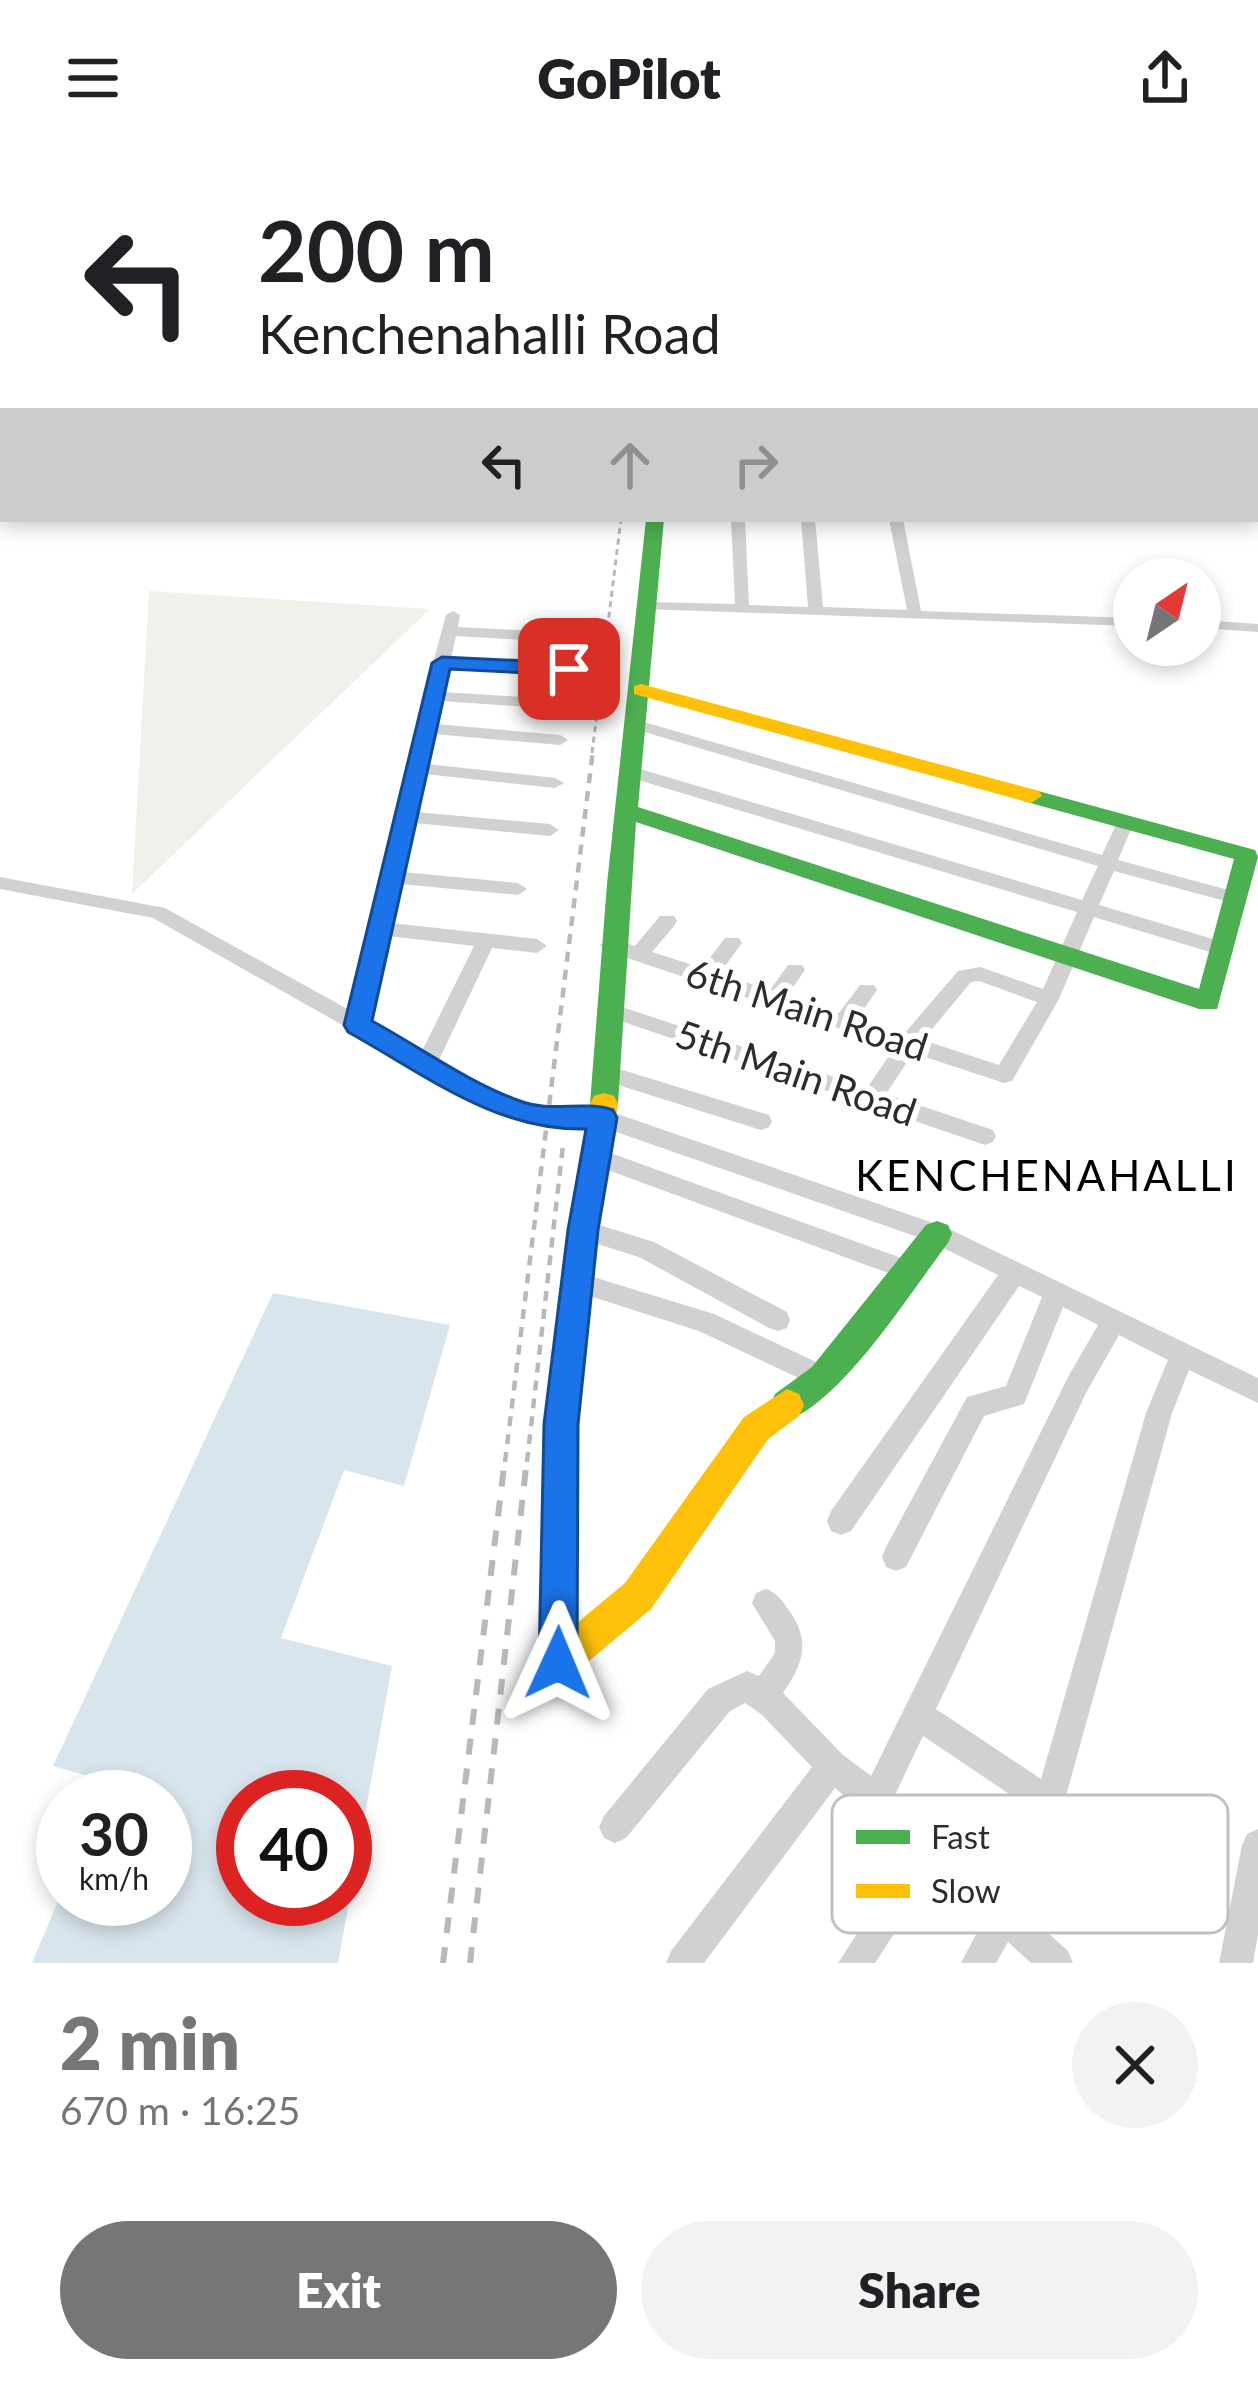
<!DOCTYPE html>
<html lang="en">
<head>
<meta charset="utf-8">
<style>
  :root { --surface:#fff; --page:#f2f2f2; --text:#202124; --muted:#757577; --accent:#767676 }
  body { margin:0; font-family:Lato,sans-serif; background:var(--page); color:var(--text); height:100vh; display:flex; flex-direction:column; font-size:45px; white-space:nowrap }
  * { box-sizing:border-box; margin:0 }
  p { font-size:39px; color:var(--muted) }
  .icon { flex:none; width:66px; height:66px; fill:none; stroke:currentColor; stroke-width:2; stroke-linecap:round; stroke-linejoin:round }
  .map { position:relative; height:1807px; overflow:hidden }
  .details { display:flex; flex-direction:column; background:var(--surface); flex:1 }
  .details>* { flex:none }
  .guide { position:absolute; left:0px; top:0px; width:1260px; height:366px; box-shadow:0 6px 18px #0003; background:#fff; color:var(--text); overflow:hidden }
  .needle { width:78px; rotate:35deg }
  .controls { position:absolute; left:1113px; top:402px; display:grid; gap:24px }
  .controls a { display:grid; place-items:center; width:108px; height:108px; border-radius:50%; background:var(--surface); box-shadow:0 6px 18px #0003; font-size:60px }
  .speed { position:absolute; left:36px; top:1614px; display:flex; gap:24px; font-size:60px; font-weight:700; text-align:center }
  .speed>* { display:grid; place-content:center; width:156px; height:156px; border-radius:50%; background:var(--surface); box-shadow:0 6px 18px #0003; line-height:1 }
  .speed small { font-size:30px; font-weight:400 }
  .speed .limit { border:18px solid #d22; background:#fff; color:#111 }
  .pin { position:absolute; display:grid; place-items:center; width:102px; height:102px; color:#fff; margin:-51px; border-radius:24px; box-shadow:0 6px 18px #0006 }
  .me { position:absolute; width:132px; margin:-66px; rotate:1deg; stroke-linejoin:round; filter:drop-shadow(0 0 9px #0008) }
  .turn { display:flex; align-items:center; gap:42px; height:252px; padding:0 60px; font-size:54px }
  .turn .icon { width:156px; height:156px; stroke-width:2.5 }
  .turn b { display:block; font-size:84px; line-height:102px }
  .lanes { display:flex; align-items:center; height:114px; padding:0 60px; background:#0003; justify-content:center; gap:60px; direction:ltr }
  .lanes .off { opacity:.35 }
  .round { display:grid; place-items:center; flex:none; width:126px; height:126px; border-radius:63px; background:var(--page) }
  .summary { display:flex; align-items:center; justify-content:space-between; height:204px; padding:0 60px }
  h1 { font-size:72px; font-weight:800; line-height:90px; color:var(--accent) }
  .button { display:flex; gap:24px; margin-top:auto; padding:24px 60px }
  .button a { flex:1; height:138px; border-radius:72px; background:var(--accent); color:#fff; font-size:48px; font-weight:800; line-height:138px; text-align:center }
  .button a+a { background:var(--page); color:var(--text) }
  header { display:flex; justify-content:space-between; align-items:center; height:156px; padding:0 60px; background:var(--surface); font-size:54px; font-weight:800 }
  .map>svg:first-child { display:block }
  .green { fill:#eff2eb }
  .water { fill:#d9e5ed; fill-rule:evenodd }
  .lines { fill:none; stroke-linecap:round; stroke-linejoin:round }
  .street { fill:#d1d1d1; fill-rule:evenodd }
  .fast { fill:#4caf50; fill-rule:evenodd }
  .slow { fill:#ffc107; fill-rule:evenodd }
  .rail-far2 { stroke:#b8b8b8; stroke-width:3; stroke-dasharray:6 4.5; stroke-linecap:butt }
  .rail-far1 { stroke:#b8b8b8; stroke-width:4.5; stroke-dasharray:10 8; stroke-linecap:butt }
  .rail { stroke:#b8b8b8; stroke-width:6; stroke-dasharray:16 14; stroke-linecap:butt }
  .route { fill:#1a73e8; stroke:#114b97; stroke-width:3 }
  .labels { text-anchor:middle; stroke-width:12; stroke-linejoin:round; paint-order:stroke }
  .street-label { font-size:39px; fill:#2c2c2c; stroke:#fff }
  .neighbourhood-label { font-size:42px; letter-spacing:3px; fill:#000; stroke:#fff }
  .key { fill:#fff; stroke:#c0c0c0; stroke-width:3 }
  .key-label { font-size:33px; fill:#2c2c2c }
</style>
</head>
<body>
<header><svg class="icon" aria-label="menu" viewBox="0 0 24 24"><path d="M4 6h16M4 12h16M4 18h16"/></svg>GoPilot<svg class="icon" aria-label="share" viewBox="0 0 24 24"><path d="M12 15V3M7 8l5-5 5 5M5 13v7h14v-7"/></svg></header>
<div class="map">
<svg width="1258" height="1807" viewBox="0 0 1258 1807">
  <rect width="100%" height="100%" fill="#fff"/>
  <!-- green -->
  <polygon class="green" points="149,435 430,453 132,738"/>
  <!-- water -->
  <path class="water" d="M273 1137 450 1169 404 1330 344 1314 281 1482 392 1510 338 1807H32L63 1733V1743H165V1641H97L102 1624 53 1610ZM243 1641H345V1743H243Z"/>
  <g class="lines">
    <!-- street -->
    <g class="street">
      <rect x="1257" y="22" width="1" height="6"/>
      <rect x="1257" y="51" width="1" height="6"/>
      <rect x="1257" y="108" width="1" height="6"/>
      <rect x="1257" y="136" width="1" height="7"/>
      <rect x="1257" y="196" width="1" height="6"/>
      <rect x="1257" y="215" width="1" height="6"/>
      <polygon points="1257,272 1258,273 1258,281 1257,280"/>
      <polygon points="1257,322 1258,322 1257,331"/>
      <polygon points="731,363 745,363 749,449 808,451 801,363 815,363 823,451 907,454 889,363 903,363 921,455 1134,462 1134,470 643,453 643,447 648,446 735,448"/>
      <path d="M453 455 460 459 458 471 575 477 583 482 575 487 456 480 451 503 569 508 577 513 569 518 448 512 443 536 572 544 580 549 572 554 441 545 436 568 560 579 568 584 560 589 434 578 427 608 555 622 564 627 555 632 425 618 416 656 550 668 559 674 550 680 414 667 403 716 518 727 527 733 518 739 400 728 391 767 537 783 547 790 537 797 492 792 439 904 518 948 549 954 603 953 945 1071 1258 1222V1247L1189 1214 1172 1257 1061 1658 1050 1663 1039 1658 923 1580 895 1639 1068 1795 1073 1807H1031L1008 1786 996 1807H961L984 1763 934 1717 875 1807H838L910 1696 835 1632 704 1807H666L671 1795 812 1611 761 1558 745 1547 730 1555 626 1682 615 1687 604 1682 599 1671 604 1660 708 1533 747 1515 759 1520 775 1497V1485L752 1447 756 1437 766 1433C777 1437 781 1443 788 1453 811 1484 804 1507 783 1537L843 1599 871 1620 1068 1221 1098 1169 1063 1151 1024 1248 984 1260 906 1411 896 1415 886 1411 882 1401 886 1391 967 1241 1006 1230 1042 1141 1019 1130 851 1375 841 1379 831 1375 827 1365 831 1355 998 1119 929 1085 602 971 549 972 505 961 153 762 0 733V721L165 752 351 855 433 507 446 459ZM388 780 474 790 422 895 369 865ZM1119 1179 1168 1204 1146 1257 1041 1623 936 1553 1086 1237Z"/>
      <polygon points="1200,464 1258,468 1258,476 1200,472"/>
      <path d="M637 564 1102 699 1119 662H1131L1134 666 1118 704 1243 738 1245 742 1236 748 1114 715 1099 749 1230 788 1233 793 1223 800 1094 761 1059 843 1012 925 1004 927 913 897 886 938 993 974 996 980 993 986 985 989 600 858 597 853 600 848 607 846 867 932 895 891 603 794 600 789 610 782 635 790 660 760H674L677 765 674 770 652 796 702 812 725 782H739L742 787 719 818 770 834 788 809H802L805 814 787 840 839 857 860 829H874L877 834 857 863 904 878 958 815 980 811 1043 833 1077 756 625 620V612H637L1082 744 1098 710 631 572V566ZM979 825 1037 846 999 909 923 884 971 826Z"/>
      <polygon points="603,908 769,959 772,965 769,971 761,974 596,922 592,916 596,910"/>
      <polygon points="594,991 918,1108 922,1115 918,1122 910,1125 586,1006 583,1000 586,994"/>
      <polygon points="583,1064 654,1086 787,1156 790,1164 787,1172 778,1175 769,1172 639,1101 575,1081 571,1074 575,1067"/>
      <polygon points="580,1117 714,1158 833,1214 837,1222 833,1230 824,1234 699,1175 571,1134 568,1127 571,1120"/>
      <polygon points="1258,1673 1258,1779 1253,1807 1219,1807 1242,1689 1247,1678"/>
    </g>
    <!-- fast -->
    <g class="fast">
      <rect x="1049" y="0" width="10" height="3"/>
      <polygon points="3,187 3,197 0,198 0,188"/>
      <polygon points="646,363 664,363 638,651 1199,833 1234,703 1023,645 1020,640 1031,633 1255,694 1258,701 1217,853 1199,853 636,666 618,948 614,956 594,956 590,948 607,728"/>
      <path d="M937 1065 948 1069 952 1078 948 1087C909 1138 845 1242 787 1265L775 1260 770 1249 775 1238 812 1211 926 1069Z"/>
    </g>
    <!-- slow -->
    <g class="slow">
      <rect x="0" y="20" width="3" height="7"/>
      <polygon points="641,528 1039,635 1042,640 1031,647 634,538 634,530"/>
      <polygon points="604,937 614,940 618,948 598,1074 578,1268 577,1467 625,1427 744,1261 787,1233 799,1238 804,1249 799,1260 768,1283 651,1453 571,1520 558,1526 545,1520 539,1507 544,1268 568,1074 590,948 594,940"/>
    </g>
    <!-- rail-far2 -->
    <polyline class="rail-far2" points="592,597 621,363"/>
    <!-- rail-far1 -->
    <g class="rail-far1">
      <polyline points="505,1306 593,594"/>
      <polyline points="527,1306 563,989"/>
    </g>
    <!-- rail -->
    <g class="rail">
      <polyline points="443,1807 505,1303"/>
      <polyline points="470,1807 527,1303"/>
    </g>
  </g>
  <!-- route -->
  <path class="route" d="M442 501 569 507 579 513 569 519 450 513 372 865C420 891 469 927 520 945 550 957 583 944 613 954L617 962 598 1074 578 1268 577 1507 572 1521 558 1526 544 1521 539 1507 544 1268 568 1074 586 973C495 975 426 919 348 876L344 869 432 507Z"/>
  <g class="labels">
    <!-- street labels -->
    <g class="street-label">
      <text transform="translate(807 854) rotate(18)" y="14">6th Main Road</text>
      <text transform="translate(796 917) rotate(19)" y="14">5th Main Road</text>
    </g>
    <!-- neighbourhood labels -->
    <g class="neighbourhood-label">
      <text x="1047" y="1035">KENCHENAHALLI</text>
    </g>
  </g>
  <!-- legend -->
  <rect x="832" y="1639" width="396" height="138" rx="18" class="key"/>
  <rect x="856" y="1674" width="54" height="14" fill="#4caf50"/>
  <rect x="856" y="1728" width="54" height="14" fill="#ffc107"/>
  <g class="key-label">
    <text x="931" y="1693">Fast</text>
    <text x="931" y="1747">Slow</text>
  </g>
</svg>
<div class="controls">
<a><svg class="needle" viewBox="-14 -14 28 28"><path d="M0-13l5 13h-10z" fill="#e53935"/><path d="M0 13l5-13h-10z" fill="#757577"/></svg></a>
</div>
<div class="speed"><div>30<small>km/h</small></div><div class="limit">40</div></div>
<div class="pin" style="left:569px;top:513px;background:#d93025"><svg class="icon" aria-label="arrive" viewBox="0 0 24 24"><path d="M6 21V4h12l-3 4 3 4H6"/></svg></div>
<svg class="me" style="left:558px;top:1507px" viewBox="-20 -20 40 40"><path d="M0-17L14 15 0 8-14 15z" fill="#1a73e8" stroke="#fff" stroke-width="4"/></svg>
<div class="guide">
<div class="turn"><svg class="icon" aria-label="left" viewBox="0 0 24 24"><path d="M17 20v-9H6M10 6l-5 5 5 5"/></svg><div><b>200 m</b>Kenchenahalli Road</div></div>
<div class="lanes"><svg class="icon" aria-label="left" viewBox="0 0 24 24"><path d="M17 20v-9H6M10 6l-5 5 5 5"/></svg><svg class="icon off" aria-label="ahead" viewBox="0 0 24 24"><path d="M12 20V5M6 11l6-6 6 6"/></svg><svg class="icon off" aria-label="right" viewBox="0 0 24 24"><path d="M7 20v-9h11M14 6l5 5-5 5"/></svg></div>
</div>
</div>
<section class="details">
<div class="summary"><div><h1>2 min</h1><p>670 m · 16:25</p></div><a class="round"><svg class="icon" aria-label="close" viewBox="0 0 24 24"><path d="M6 6l12 12M18 6L6 18"/></svg></a></div>
<div class="button"><a>Exit</a><a>Share</a></div>
</section>
</body>
</html>
